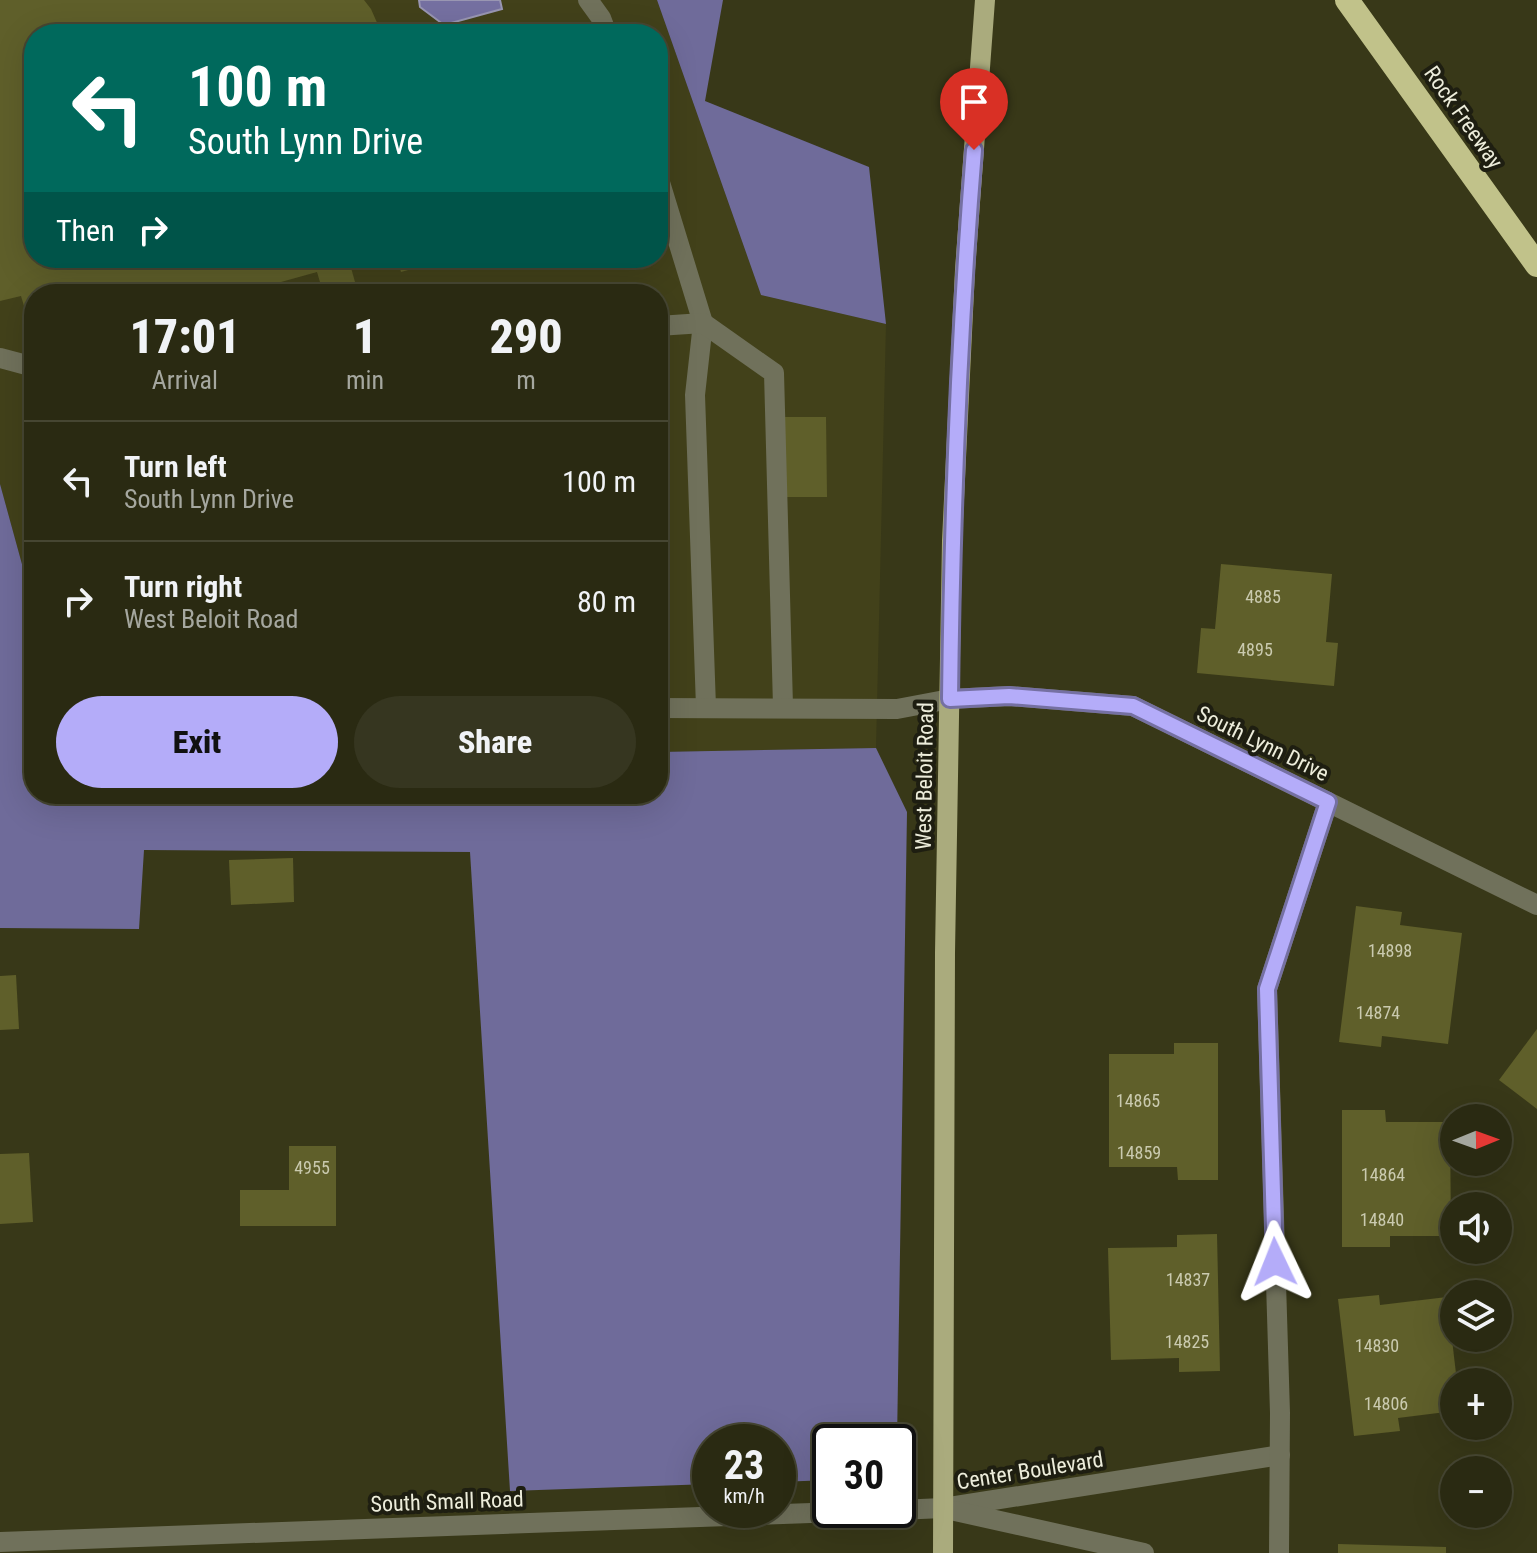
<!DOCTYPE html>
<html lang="en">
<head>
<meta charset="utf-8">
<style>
  :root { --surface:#2a2a12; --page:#363620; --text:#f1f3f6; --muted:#a5a79f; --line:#464632; --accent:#b4acf9 }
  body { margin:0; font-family:"Roboto Condensed",sans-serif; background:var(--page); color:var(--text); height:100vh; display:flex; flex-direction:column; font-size:30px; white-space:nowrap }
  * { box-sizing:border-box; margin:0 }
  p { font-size:26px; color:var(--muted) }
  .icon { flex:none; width:44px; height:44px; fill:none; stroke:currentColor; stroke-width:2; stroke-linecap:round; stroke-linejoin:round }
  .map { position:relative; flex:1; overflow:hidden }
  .side { position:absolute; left:24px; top:284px; width:644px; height:520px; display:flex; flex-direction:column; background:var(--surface); border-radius:32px; box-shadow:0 8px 32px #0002,0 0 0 2px var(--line) }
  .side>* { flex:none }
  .top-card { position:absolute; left:24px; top:24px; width:644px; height:244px; border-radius:32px; box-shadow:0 8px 32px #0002,0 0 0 2px var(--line); background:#00695c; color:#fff; overflow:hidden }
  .needle { width:52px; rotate:89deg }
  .buttons { position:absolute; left:1440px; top:1104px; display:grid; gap:16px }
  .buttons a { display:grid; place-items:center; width:72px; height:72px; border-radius:50%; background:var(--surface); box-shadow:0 8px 32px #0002,0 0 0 2px var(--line); font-size:40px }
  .speed { position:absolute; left:692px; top:1424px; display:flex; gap:16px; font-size:40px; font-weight:700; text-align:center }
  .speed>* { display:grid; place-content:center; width:104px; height:104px; border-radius:50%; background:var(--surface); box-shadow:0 8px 32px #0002,0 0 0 2px var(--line); line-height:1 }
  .speed small { font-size:20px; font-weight:400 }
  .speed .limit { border:4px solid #111; border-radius:12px; background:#fff; color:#111 }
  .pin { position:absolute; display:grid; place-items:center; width:68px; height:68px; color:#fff; margin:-82px -34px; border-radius:50% 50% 50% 0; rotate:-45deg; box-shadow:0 0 8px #0007 }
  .pin .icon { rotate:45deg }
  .me { position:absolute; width:88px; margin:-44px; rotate:358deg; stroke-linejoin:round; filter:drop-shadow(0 0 6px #0008) }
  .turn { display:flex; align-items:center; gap:28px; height:168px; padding:0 32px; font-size:36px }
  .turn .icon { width:104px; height:104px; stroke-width:2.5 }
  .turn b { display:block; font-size:56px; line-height:68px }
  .then { display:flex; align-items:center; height:76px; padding:0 32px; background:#0003; gap:16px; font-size:30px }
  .eta { display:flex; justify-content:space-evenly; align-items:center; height:136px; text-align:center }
  .eta b { font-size:48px; font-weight:800; line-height:56px }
  .primary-button { display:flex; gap:16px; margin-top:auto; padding:16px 32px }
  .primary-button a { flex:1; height:92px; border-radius:48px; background:var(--accent); color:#111; font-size:32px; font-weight:800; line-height:92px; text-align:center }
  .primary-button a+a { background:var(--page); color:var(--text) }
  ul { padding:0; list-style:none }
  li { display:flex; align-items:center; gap:24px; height:120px; padding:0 32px; border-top:2px solid var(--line) }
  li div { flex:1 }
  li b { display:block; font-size:30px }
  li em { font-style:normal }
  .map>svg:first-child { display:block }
  .built { fill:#42411a; fill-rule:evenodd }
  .forest { fill:#6f6b9a }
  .water { fill:#7570a1; stroke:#9996b2; stroke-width:2 }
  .building { fill:#5f5f2a }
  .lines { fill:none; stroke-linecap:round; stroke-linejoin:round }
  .minor { stroke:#70715b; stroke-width:20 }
  .major { stroke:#aaab7d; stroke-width:20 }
  .highway { stroke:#c1c28a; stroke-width:24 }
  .route-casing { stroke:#7570a2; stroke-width:20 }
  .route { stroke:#b4acf9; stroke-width:14 }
  .labels { text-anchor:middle; stroke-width:8; stroke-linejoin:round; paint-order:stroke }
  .number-label { font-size:18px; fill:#cacaaf }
  .street-label { font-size:22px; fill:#ededdb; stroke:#1e1e11 }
</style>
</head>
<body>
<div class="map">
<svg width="1537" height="1553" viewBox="0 0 1537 1553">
  <rect width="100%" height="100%" fill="#383818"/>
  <!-- built -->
  <path class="built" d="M0 0H657L761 295 886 324 876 748 658 752V294H34V608L0 484ZM34 34H658V258H34Z"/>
  <!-- forest -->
  <g class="forest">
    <polygon points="657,0 723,0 705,101 869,167 886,324 761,295"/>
    <polygon points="0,484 34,608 34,794 658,794 658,752 876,748 907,812 897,1442 830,1442 830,1480 778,1482 778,1442 710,1442 710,1484 510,1491 470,852 144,850 139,929 0,928"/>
  </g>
  <!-- water -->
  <polygon class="water" points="419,0 500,0 502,9 444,25 420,7"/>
  <!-- building -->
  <g class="building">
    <polygon points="0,0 364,0 371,9 382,34 34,34 34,258 367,258 350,264 355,282 322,289 317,272 238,294 34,294 33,336 21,296 0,301"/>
    <polygon points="397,258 447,258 447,259 401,272"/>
    <polygon points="780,417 826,417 827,497 781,497"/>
    <polygon points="1221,564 1332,574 1326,642 1338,643 1334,686 1197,673 1201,628 1215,629"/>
    <polygon points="293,858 294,902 231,905 229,860"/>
    <polygon points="1356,906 1402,912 1400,925 1462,933 1448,1044 1382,1036 1381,1047 1339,1042"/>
    <polygon points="16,975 19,1029 0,1030 0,976"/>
    <polygon points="1537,1029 1537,1109 1499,1080"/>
    <polygon points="1174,1043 1218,1043 1218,1180 1178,1180 1177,1167 1109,1167 1109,1054 1174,1054"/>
    <polygon points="1342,1110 1385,1110 1386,1122 1450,1122 1451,1236 1390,1236 1390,1247 1342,1247"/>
    <polygon points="289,1146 336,1146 336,1226 240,1226 240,1190 289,1190"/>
    <polygon points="29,1153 33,1222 0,1224 0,1154"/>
    <polygon points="1217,1234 1220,1371 1179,1372 1179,1358 1111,1360 1108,1248 1177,1247 1177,1235"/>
    <polygon points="1379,1295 1380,1305 1447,1297 1457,1382 1454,1382 1454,1411 1398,1418 1400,1431 1354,1436 1338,1299"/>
    <polygon points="1338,1544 1446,1547 1446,1553 1338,1553"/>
  </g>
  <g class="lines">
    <!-- minor -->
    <g class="minor">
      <polyline points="588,0 601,18 607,34"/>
      <polyline points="658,176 703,323 695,395 706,707"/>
      <polyline points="658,326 703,323 774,373 783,706"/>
      <polyline points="0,358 34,367"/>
      <polyline points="658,708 897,709 950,699 1009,696 1133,706 1537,905"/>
      <polyline points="898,1510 943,1508 1280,1455"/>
      <polyline points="955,1511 1144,1553"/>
      <polyline points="0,1542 895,1510"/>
      <polyline points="1279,1553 1280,1413 1267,989 1328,802"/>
    </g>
    <!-- major -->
    <polyline class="major" points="943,1553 945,953 952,541 965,270 985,0"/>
    <!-- highway -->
    <polyline class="highway" points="1347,0 1537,265"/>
  </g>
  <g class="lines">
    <!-- route casing -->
    <g class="route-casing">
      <path id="route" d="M974 150C959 332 952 515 950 699L1009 696 1133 706 1328 802 1267 989 1275 1262"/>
    </g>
    <!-- route -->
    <use href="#route" class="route"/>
  </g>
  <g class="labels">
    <!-- number labels -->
    <g class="number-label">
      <text x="1263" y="603">4885</text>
      <text x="1255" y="656">4895</text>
      <text x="1390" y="957">14898</text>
      <text x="1378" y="1019">14874</text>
      <text x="1138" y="1107">14865</text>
      <text x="1139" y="1159">14859</text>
      <text x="312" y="1174">4955</text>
      <text x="1383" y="1181">14864</text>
      <text x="1382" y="1226">14840</text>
      <text x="1188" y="1286">14837</text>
      <text x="1187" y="1348">14825</text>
      <text x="1377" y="1352">14830</text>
      <text x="1386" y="1410">14806</text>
    </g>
    <!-- street labels -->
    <g class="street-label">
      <text transform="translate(1464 117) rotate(55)" y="8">Rock Freeway</text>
      <text transform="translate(1263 743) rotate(26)" y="8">South Lynn Drive</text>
      <text transform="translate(924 776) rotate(-89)" y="8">West Beloit Road</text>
      <text transform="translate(1030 1470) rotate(-9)" y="8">Center Boulevard</text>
      <text transform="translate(447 1501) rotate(-2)" y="8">South Small Road</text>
    </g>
  </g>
</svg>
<div class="buttons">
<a><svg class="needle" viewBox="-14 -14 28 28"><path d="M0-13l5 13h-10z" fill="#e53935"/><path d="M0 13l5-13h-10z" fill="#a5a79f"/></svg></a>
<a><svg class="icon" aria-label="sound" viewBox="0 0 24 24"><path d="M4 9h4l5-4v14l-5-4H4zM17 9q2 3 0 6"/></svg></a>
<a><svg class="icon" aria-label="layers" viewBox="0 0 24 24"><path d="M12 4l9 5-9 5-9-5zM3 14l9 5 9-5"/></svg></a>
<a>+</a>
<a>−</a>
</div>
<div class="speed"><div>23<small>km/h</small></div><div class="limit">30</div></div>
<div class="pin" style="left:974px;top:150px;background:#d93025"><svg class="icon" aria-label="arrive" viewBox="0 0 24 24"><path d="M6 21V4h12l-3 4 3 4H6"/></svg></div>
<svg class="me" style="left:1275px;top:1262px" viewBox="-20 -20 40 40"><path d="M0-17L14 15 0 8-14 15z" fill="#b4acf9" stroke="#fff" stroke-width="4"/></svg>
<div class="top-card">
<div class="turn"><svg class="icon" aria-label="left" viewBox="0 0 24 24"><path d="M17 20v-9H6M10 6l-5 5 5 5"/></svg><div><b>100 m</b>South Lynn Drive</div></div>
<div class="then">Then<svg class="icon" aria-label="right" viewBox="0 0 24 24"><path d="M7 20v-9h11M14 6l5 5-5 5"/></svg></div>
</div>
<section class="side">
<div class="eta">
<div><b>17:01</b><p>Arrival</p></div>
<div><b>1</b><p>min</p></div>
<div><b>290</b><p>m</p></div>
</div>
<ul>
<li><svg class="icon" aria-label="left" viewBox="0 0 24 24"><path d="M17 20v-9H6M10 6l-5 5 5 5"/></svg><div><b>Turn left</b><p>South Lynn Drive</p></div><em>100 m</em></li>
<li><svg class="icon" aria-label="right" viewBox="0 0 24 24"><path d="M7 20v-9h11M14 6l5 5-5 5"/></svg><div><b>Turn right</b><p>West Beloit Road</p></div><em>80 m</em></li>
</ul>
<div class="primary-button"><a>Exit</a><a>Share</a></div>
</section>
</div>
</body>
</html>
